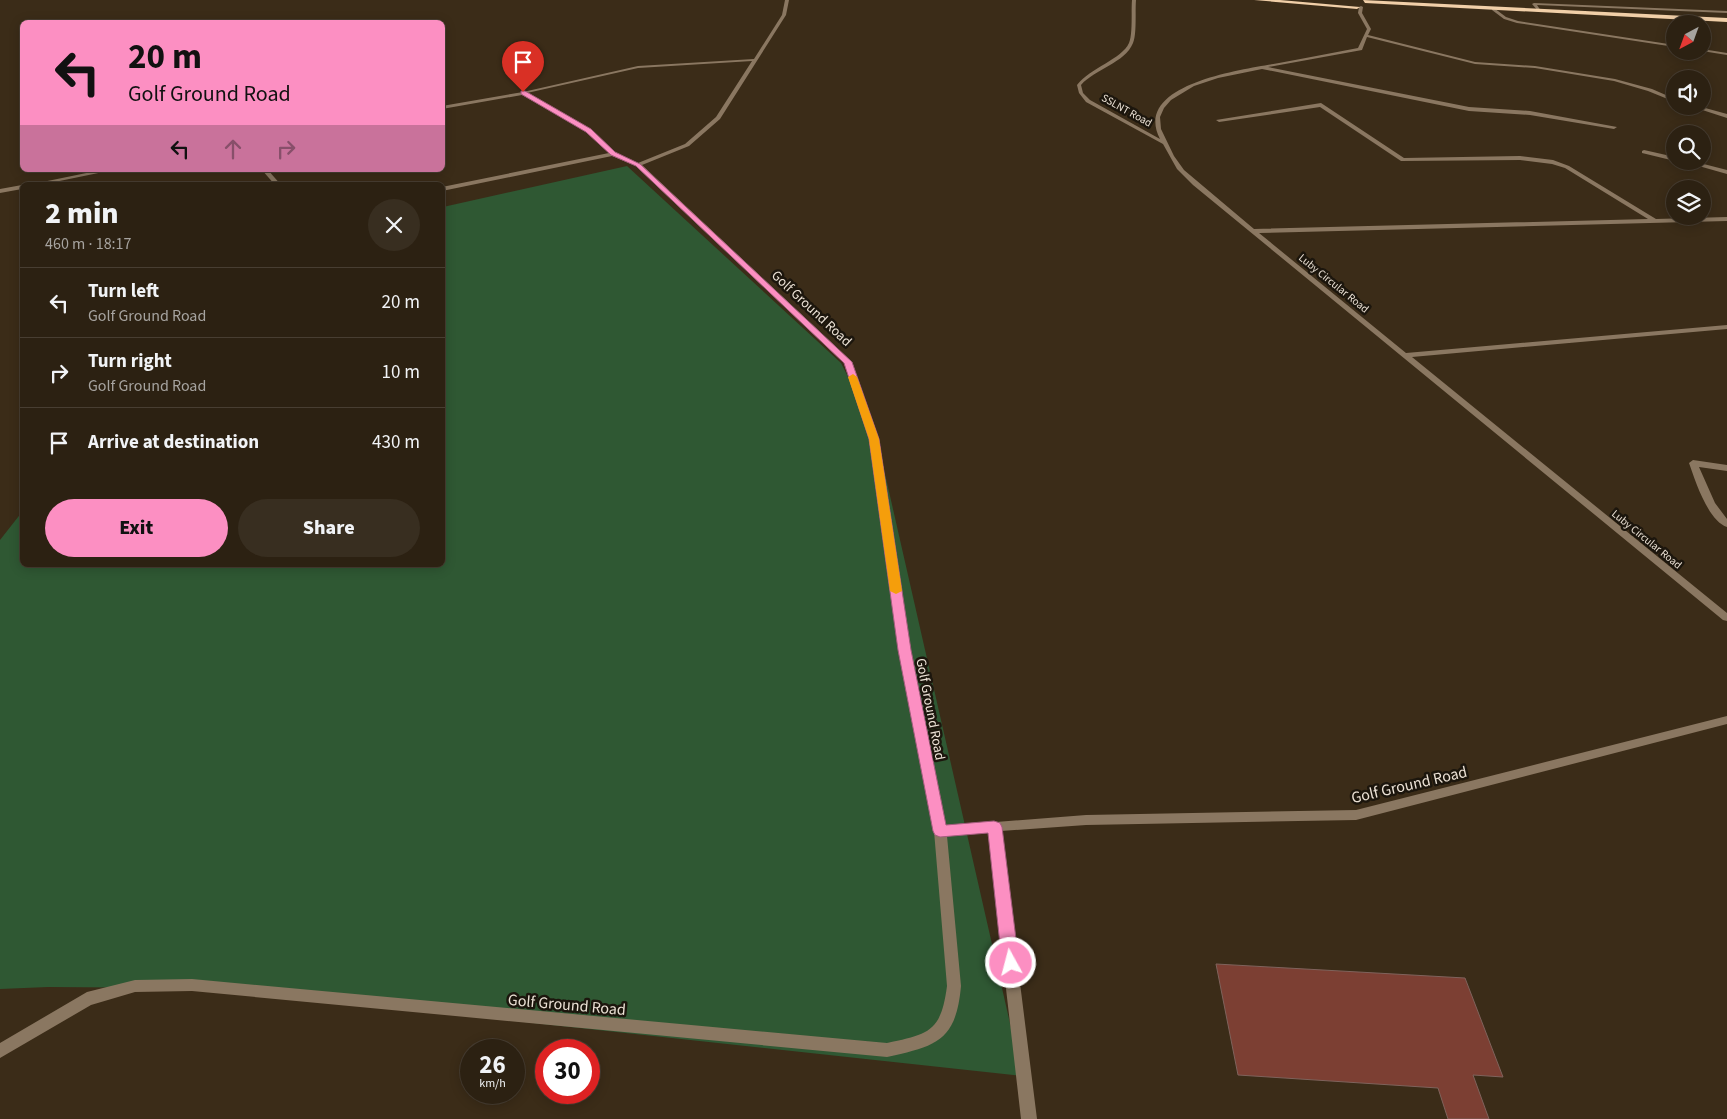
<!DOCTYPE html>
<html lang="en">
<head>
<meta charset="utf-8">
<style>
  :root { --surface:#2c2112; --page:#382e20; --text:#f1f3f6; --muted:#a6a39f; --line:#483e32; --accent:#fc8fc2 }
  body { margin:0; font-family:"Source Sans 3",sans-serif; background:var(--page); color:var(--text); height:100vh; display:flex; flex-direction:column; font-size:19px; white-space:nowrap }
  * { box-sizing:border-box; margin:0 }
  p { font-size:16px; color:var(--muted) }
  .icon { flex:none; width:28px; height:28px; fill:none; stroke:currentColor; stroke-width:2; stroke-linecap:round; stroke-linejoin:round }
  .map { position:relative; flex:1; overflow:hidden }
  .details { position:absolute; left:20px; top:182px; width:425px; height:385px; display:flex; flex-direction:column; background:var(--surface); border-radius:8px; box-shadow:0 2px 12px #0003,0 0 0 1px var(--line) }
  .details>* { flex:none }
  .guide { position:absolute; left:20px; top:20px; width:425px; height:152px; border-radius:8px; box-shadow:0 2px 12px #0003,0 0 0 1px var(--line); background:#fc8fc2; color:#111; overflow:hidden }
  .needle { width:32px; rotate:221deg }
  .tools { position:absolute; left:1666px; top:15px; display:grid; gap:10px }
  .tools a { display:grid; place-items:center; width:45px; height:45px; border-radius:50%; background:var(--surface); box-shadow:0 2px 12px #0003,0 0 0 1px var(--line); font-size:25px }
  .speed { position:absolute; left:460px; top:1039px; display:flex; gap:10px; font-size:25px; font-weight:700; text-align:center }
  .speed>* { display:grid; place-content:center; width:65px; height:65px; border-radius:50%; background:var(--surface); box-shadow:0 2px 12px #0003,0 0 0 1px var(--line); line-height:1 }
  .speed small { font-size:12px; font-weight:400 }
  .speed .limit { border:8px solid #d22; background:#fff; color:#111 }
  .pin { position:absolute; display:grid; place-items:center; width:42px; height:42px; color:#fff; margin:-51px -21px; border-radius:50% 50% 50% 0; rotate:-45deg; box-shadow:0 0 5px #0007 }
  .pin .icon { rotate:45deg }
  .me { position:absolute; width:55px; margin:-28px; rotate:353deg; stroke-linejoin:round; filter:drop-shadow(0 0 4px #0008) }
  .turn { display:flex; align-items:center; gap:18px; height:105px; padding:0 25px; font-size:22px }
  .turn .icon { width:65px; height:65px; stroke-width:2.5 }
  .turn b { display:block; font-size:35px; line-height:42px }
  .lanes { display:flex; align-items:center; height:48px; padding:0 25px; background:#0003; justify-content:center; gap:25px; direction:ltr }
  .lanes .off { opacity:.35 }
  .round { display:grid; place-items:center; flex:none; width:52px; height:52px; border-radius:26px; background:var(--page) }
  .head { display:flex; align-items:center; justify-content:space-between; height:85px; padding:0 25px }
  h1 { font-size:30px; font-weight:800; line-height:38px }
  .action { display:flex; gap:10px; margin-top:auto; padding:10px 25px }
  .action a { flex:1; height:58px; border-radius:30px; background:var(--accent); color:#111; font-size:20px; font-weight:800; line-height:58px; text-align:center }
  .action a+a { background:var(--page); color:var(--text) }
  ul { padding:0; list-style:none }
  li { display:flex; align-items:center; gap:15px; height:70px; padding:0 25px; border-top:1px solid var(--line) }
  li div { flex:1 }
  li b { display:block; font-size:19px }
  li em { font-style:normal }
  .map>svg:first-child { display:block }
  .green { fill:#2f5833 }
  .building { fill:#7c3f33; stroke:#7f635c }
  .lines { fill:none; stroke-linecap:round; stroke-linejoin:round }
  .service { fill:#8a7761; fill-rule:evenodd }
  .minor { fill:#8a7761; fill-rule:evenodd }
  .trunk { fill:#f1cfa8; fill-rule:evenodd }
  .route { fill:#fc8fc2; stroke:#a45d7e }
  .slow { fill:#f59e0b }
  .labels { text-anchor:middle; stroke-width:5; stroke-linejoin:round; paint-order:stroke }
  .far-street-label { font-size:11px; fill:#ebe1d5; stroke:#1c160d }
  .street-label { font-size:14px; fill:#ebe1d5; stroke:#1c160d }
  .near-street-label { font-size:16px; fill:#ebe1d5; stroke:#1c160d }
</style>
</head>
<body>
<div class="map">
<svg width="1727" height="1119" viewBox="0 0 1727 1119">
  <rect width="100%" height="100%" fill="#3b2c18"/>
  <!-- green -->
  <polygon class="green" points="627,166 841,363 875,430 1022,1076 331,1001 192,988 48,987 0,989 0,540 22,512 22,565 442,565 443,207"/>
  <!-- building -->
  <polygon class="building" points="1216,964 1465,978 1503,1077 1473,1075 1489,1119 1448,1119 1438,1088 1238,1075"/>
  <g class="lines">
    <!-- service -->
    <polygon class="service" points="1534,3 1727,11 1727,13 1537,5 1541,11 1539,12 1532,4"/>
    <!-- minor -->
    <g class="minor">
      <path d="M785 0H789L786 15 720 119 689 146 642 165 852 362 878 439 909 650 945 826 1086 815 1356 810 1727 716V724L1356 820 1086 825 1001 831 1037 1119H1021L988 832 947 836 961 986C956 1041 937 1046 887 1057L192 991 135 992 91 1005 0 1058V1043L87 992 135 980 192 979 887 1043C929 1034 941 1032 947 986L934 831 899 650 870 439 844 363 636 166 612 156 442 191V187L609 153 586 131 522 95 442 109V106L523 92 638 66 754 59 782 15ZM752 61 716 117 685 144 638 163 615 153 590 129 527 93 638 68Z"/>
      <path d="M1132 0H1136C1135 11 1137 34 1133 43 1125 63 1095 69 1081 85L1083 93 1090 100 1160 139C1131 83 1246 69 1279 63 1306 58 1332 53 1358 48L1367 29 1358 13 1359 7 1361 6 1363 7 1362 13 1371 29 1368 35 1475 62 1535 66 1615 79 1652 89 1675 99V102L1648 91 1614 81 1535 68 1475 64 1367 37 1362 50 1268 67 1469 107 1530 111 1617 127 1614 129 1530 115 1469 111 1262 69 1218 78 1194 86 1171 100 1164 108 1160 117 1161 129 1174 156 1184 170 1254 229 1648 219 1565 168 1552 164 1520 160 1401 161 1320 107 1219 122 1216 120 1321 103 1404 158 1520 156 1553 160 1569 166 1656 219 1727 217V221L1259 233 1406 353 1727 325V329L1412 357 1727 613V621L1723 620 1193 185 1177 169 1163 144 1086 102 1079 93 1077 85C1090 68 1122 59 1129 43 1133 34 1131 11 1132 0Z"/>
      <polygon points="1492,8 1494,8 1506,17 1518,21 1675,45 1675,47 1517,23 1504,19 1492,10"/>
      <polygon points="1702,49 1727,53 1727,55 1702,51"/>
      <polygon points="1690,106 1698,106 1727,114 1727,118"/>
      <polygon points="1644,150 1675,157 1675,161 1642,153 1642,151"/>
      <polygon points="1681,161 1692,161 1727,170 1727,174"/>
      <polygon points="101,170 113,170 40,185 28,185"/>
      <polygon points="262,170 268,170 281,185 275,185"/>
      <polygon points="22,185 22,189 0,193 0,189"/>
      <path d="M1693 460 1727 465V471L1699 467 1715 503 1727 519V527C1708 521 1695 480 1689 463Z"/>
    </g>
    <!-- trunk -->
    <g class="trunk">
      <polygon points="1254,0 1280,0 1360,7 1357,9"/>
      <polygon points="1363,0 1727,18 1727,22 1365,3"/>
    </g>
  </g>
  <!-- route -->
  <polygon class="route" points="521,91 525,91 591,129 615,152 640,164 852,362 879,439 911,650 946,825 994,821 1000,823 1002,827 1019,963 1016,968 1011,970 1005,968 1002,963 988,833 940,837 935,835 933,831 898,650 869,439 844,363 636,166 611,155 586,132 521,94"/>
  <!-- slow -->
  <polygon class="slow" points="853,374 857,377 879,439 902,591 896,594 890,591 869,439 848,377"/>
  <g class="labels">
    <!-- far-street labels -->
    <g class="far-street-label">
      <text transform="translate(1127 110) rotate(29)" y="4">SSLNT Road</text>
      <text transform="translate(1334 283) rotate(39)" y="4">Luby Circular Road</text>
      <text transform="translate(1647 539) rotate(39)" y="4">Luby Circular Road</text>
    </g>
    <!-- street labels -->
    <g class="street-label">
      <text transform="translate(812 308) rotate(43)" y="5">Golf Ground Road</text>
      <text transform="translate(931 709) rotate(79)" y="5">Golf Ground Road</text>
    </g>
    <!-- near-street labels -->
    <g class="near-street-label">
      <text transform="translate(1409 784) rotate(-13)" y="6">Golf Ground Road</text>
      <text transform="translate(567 1004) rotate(5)" y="6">Golf Ground Road</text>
    </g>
  </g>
</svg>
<div class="tools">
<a><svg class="needle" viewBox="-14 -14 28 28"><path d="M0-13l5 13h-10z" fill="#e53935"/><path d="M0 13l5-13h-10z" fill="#a6a39f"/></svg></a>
<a><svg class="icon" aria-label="sound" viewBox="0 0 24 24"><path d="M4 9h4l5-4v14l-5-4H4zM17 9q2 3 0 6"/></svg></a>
<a><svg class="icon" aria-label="search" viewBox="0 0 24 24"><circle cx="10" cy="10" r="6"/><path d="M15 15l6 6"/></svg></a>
<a><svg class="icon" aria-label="layers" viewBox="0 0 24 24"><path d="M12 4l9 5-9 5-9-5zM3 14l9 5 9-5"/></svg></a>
</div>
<div class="speed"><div>26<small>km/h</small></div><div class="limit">30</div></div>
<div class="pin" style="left:523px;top:92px;background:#d93025"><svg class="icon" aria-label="arrive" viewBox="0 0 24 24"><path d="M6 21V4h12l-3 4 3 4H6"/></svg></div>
<svg class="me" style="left:1011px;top:963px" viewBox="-20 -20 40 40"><circle r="17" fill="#fc8fc2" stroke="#fff" stroke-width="3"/><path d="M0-11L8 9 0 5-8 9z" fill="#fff"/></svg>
<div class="guide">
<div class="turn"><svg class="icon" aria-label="left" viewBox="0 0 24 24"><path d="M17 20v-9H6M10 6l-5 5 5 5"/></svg><div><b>20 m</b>Golf Ground Road</div></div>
<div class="lanes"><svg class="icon" aria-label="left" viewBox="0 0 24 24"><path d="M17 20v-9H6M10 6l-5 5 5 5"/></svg><svg class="icon off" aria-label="ahead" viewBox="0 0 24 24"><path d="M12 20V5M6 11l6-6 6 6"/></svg><svg class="icon off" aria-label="right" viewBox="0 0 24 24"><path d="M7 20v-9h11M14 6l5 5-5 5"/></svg></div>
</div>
<section class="details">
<div class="head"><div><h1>2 min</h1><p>460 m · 18:17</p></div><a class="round"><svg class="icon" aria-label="close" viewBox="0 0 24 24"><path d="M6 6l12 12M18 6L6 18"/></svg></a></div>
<ul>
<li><svg class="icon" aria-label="left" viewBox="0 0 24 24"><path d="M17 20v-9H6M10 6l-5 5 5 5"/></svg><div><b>Turn left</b><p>Golf Ground Road</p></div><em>20 m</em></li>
<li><svg class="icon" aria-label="right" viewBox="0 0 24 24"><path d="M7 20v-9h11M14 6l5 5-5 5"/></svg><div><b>Turn right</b><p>Golf Ground Road</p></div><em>10 m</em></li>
<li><svg class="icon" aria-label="arrive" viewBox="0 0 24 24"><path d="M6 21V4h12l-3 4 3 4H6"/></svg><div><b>Arrive at destination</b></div><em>430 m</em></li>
</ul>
<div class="action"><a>Exit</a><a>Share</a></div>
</section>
</div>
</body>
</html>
